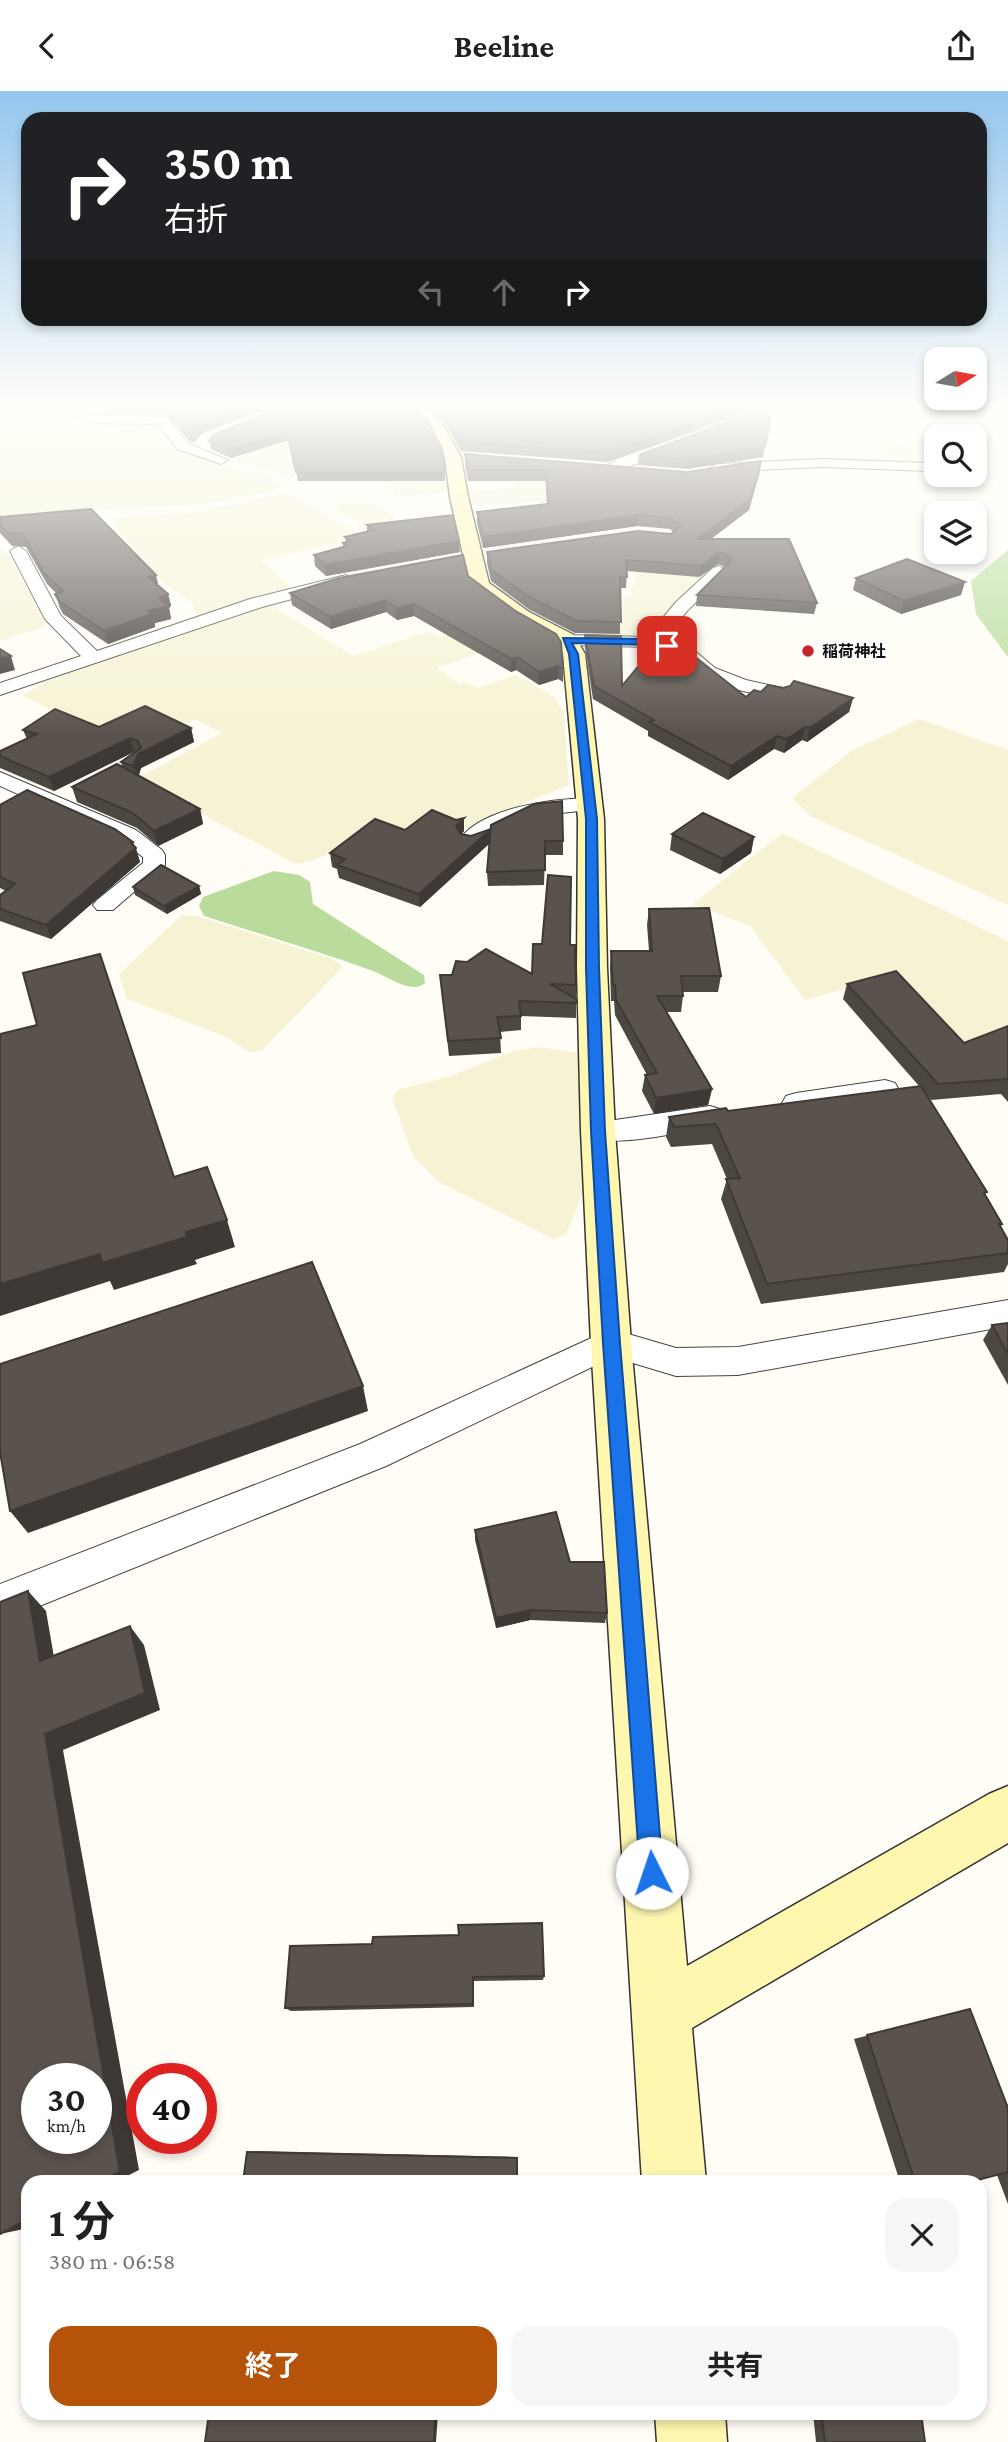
<!DOCTYPE html>
<html lang="ja">
<head>
<meta charset="utf-8">
<style>
  :root { --surface:#fff; --page:#f6f6f6; --text:#202124; --muted:#757577; --accent:#b45309 }
  body { margin:0; font-family:"Crimson Pro","Noto Sans JP",serif; background:var(--page); color:var(--text); height:100vh; display:flex; flex-direction:column; font-size:26px; white-space:nowrap }
  * { box-sizing:border-box; margin:0 }
  p { font-size:23px; color:var(--muted) }
  .icon { flex:none; width:38px; height:38px; fill:none; stroke:currentColor; stroke-width:2; stroke-linecap:round; stroke-linejoin:round }
  .map { position:relative; flex:1; overflow:hidden }
  .sheet { position:absolute; left:21px; top:2084px; width:966px; height:245px; display:flex; flex-direction:column; background:var(--surface); border-radius:21px; box-shadow:0 4px 10px #0003 }
  .sheet>* { flex:none }
  .top-card { position:absolute; left:21px; top:21px; width:966px; height:214px; border-radius:21px; box-shadow:0 4px 10px #0003; background:#202124; color:#fff; overflow:hidden }
  .needle { width:46px; rotate:79deg }
  .buttons { position:absolute; left:924px; top:256px; display:grid; gap:14px }
  .buttons a { display:grid; place-items:center; width:63px; height:63px; border-radius:14px; background:var(--surface); box-shadow:0 4px 10px #0003; font-size:35px }
  .speed { position:absolute; left:21px; top:1972px; display:flex; gap:14px; font-size:35px; font-weight:700; text-align:center }
  .speed>* { display:grid; place-content:center; width:91px; height:91px; border-radius:50%; background:var(--surface); box-shadow:0 4px 10px #0003; line-height:1 }
  .speed small { font-size:18px; font-weight:400 }
  .speed .limit { border:10px solid #d22; background:#fff; color:#111 }
  .pin { position:absolute; display:grid; place-items:center; width:60px; height:60px; color:#fff; margin:-30px; border-radius:14px; box-shadow:0 4px 10px #0006 }
  .me { position:absolute; width:77px; margin:-38px; rotate:356deg; stroke-linejoin:round; filter:drop-shadow(0 0 5px #0008) }
  .turn { display:flex; align-items:center; gap:24px; height:147px; padding:0 28px; font-size:32px }
  .turn .icon { width:91px; height:91px; stroke-width:2.5 }
  .turn b { display:block; font-size:49px; line-height:60px }
  .lanes { display:flex; align-items:center; height:66px; padding:0 28px; background:#0003; justify-content:center; gap:35px; direction:ltr }
  .lanes .off { opacity:.35 }
  .round { display:grid; place-items:center; flex:none; width:74px; height:74px; border-radius:21px; background:var(--page) }
  .overview { display:flex; align-items:center; justify-content:space-between; height:119px; padding:0 28px }
  h1 { font-size:42px; font-weight:700; line-height:52px }
  .action { display:flex; gap:14px; margin-top:auto; padding:14px 28px }
  .action a { flex:1; height:80px; border-radius:21px; background:var(--accent); color:#fff; font-size:28px; font-weight:700; line-height:80px; text-align:center }
  .action a+a { background:var(--page); color:var(--text) }
  header { display:flex; justify-content:space-between; align-items:center; height:91px; padding:0 28px; background:var(--surface); font-size:32px; font-weight:700 }
  .map>svg:first-child { display:block }
  .farmland { fill:#f6f3d4 }
  .forest { fill:#b9dc9c }
  .lines { fill:none; stroke-linecap:round; stroke-linejoin:round }
  .street-casing { stroke:#444; stroke-width:2 }
  .secondary-casing { stroke:#333; stroke-width:3 }
  .street { fill:#fff; fill-rule:evenodd }
  .secondary { fill:#fff6b0; fill-rule:evenodd }
  .wall { fill:#4d4742 }
  .shaded-wall { fill:#3f3936 }
  .building { fill:#5a524d; stroke:#3f3936; stroke-width:2; fill-rule:evenodd }
  .route { fill:#1a73e8; stroke:#114b97; stroke-width:2 }
  .poi-dot { fill:#c4262e; stroke:#fff; stroke-width:2.5 }
  .labels { text-anchor:middle; stroke-width:7; stroke-linejoin:round; paint-order:stroke }
  .far-poi-label { font-size:16px; font-weight:bold; fill:#111; stroke:#fff; text-anchor:start }
</style>
</head>
<body>
<header><svg class="icon" aria-label="back" viewBox="0 0 24 24"><path d="M15 5l-7 7 7 7"/></svg>Beeline<svg class="icon" aria-label="share" viewBox="0 0 24 24"><path d="M12 15V3M7 8l5-5 5 5M5 13v7h14v-7"/></svg></header>
<div class="map">
<svg width="1008" height="2351" viewBox="0 0 1008 2351">
  <rect width="100%" height="100%" fill="#fffdf5"/>
  <!-- farmland -->
  <g class="farmland">
    <polygon points="870,313 1008,313 1008,325 958,326"/>
    <polygon points="6,314 61,315 67,324 85,330 156,330 172,356 204,366 219,374 273,385 279,391 281,398 199,414 99,418 98,424 50,429 0,429 0,315"/>
    <polygon points="300,345 356,381 292,387 235,371 234,368"/>
    <polygon points="876,346 902,352 918,368 903,370 891,366"/>
    <polygon points="581,379 561,412 533,410 513,413 469,414 465,402 516,397 516,381"/>
    <polygon points="447,380 449,398 439,402 406,405 395,403 391,394 395,383"/>
    <polygon points="288,402 358,443 359,448 261,469 293,498 197,527 191,511 157,487 147,472 118,441 117,428 122,426 190,422"/>
    <polygon points="342,413 375,413 395,426 397,434 369,437 336,418 336,415"/>
    <polygon points="716,452 712,478 650,545 620,544 623,504 631,505 637,475"/>
    <polygon points="0,457 9,464 46,535 0,550"/>
    <polygon points="269,513 353,565 430,540 440,546 453,542 483,561 437,577 460,593 467,591 477,597 516,584 553,605 564,621 569,694 510,718 473,739 435,724 403,747 335,760 314,769 296,773 136,688 222,642 195,628 177,637 98,641 23,605 42,592 74,579"/>
    <polygon points="919,628 1008,659 1008,814 812,726 792,707 853,659"/>
    <polygon points="782,742 1008,850 1008,939 954,953 890,885 805,909 750,835 693,813"/>
    <polygon points="182,824 197,825 333,868 343,876 262,959 248,961 224,945 127,908 119,883"/>
    <polygon points="538,956 583,963 585,1097 566,1143 554,1148 438,1091 413,1065 392,1007 398,999 448,986 514,960"/>
  </g>
  <!-- forest -->
  <g class="forest">
    <polygon points="1008,459 1008,566 976,523 971,490"/>
    <path d="M274 780 299 784 310 791 313 813 424 884 425 892C412 904 389 886 373 880 317 860 260 843 204 825L199 815 203 806Z"/>
  </g>
  <g class="lines">
    <!-- street casing -->
    <g class="street-casing">
      <g id="street">
        <polygon points="68,313 82,313 78,317 95,324 166,326 187,352 228,369 221,373 177,358 158,333 93,332 64,321 62,318"/>
        <polygon points="753,313 766,313 745,332 614,381 604,381 602,378 617,368 737,326"/>
        <polygon points="822,368 929,372 936,376 929,380 822,376 717,381 710,377 717,373"/>
        <polygon points="18,455 26,460 61,525 97,560 250,508 346,484 354,489 352,492 262,516 0,604 0,592 81,565 45,528 10,460"/>
        <polygon points="719,475 727,480 725,483 688,519 663,548 688,554 715,577 746,589 787,598 789,602 787,606 780,608 734,598 703,585 676,562 652,556 566,554 557,549 566,544 647,546 676,511 713,477"/>
        <polygon points="0,681 136,739 162,759 165,764 165,774 113,819 97,819 93,814 97,809 143,772 143,766 120,749 0,695"/>
        <path d="M590 707 598 708 601 713 598 718 533 725 470 756 462 754 459 749C482 716 553 708 590 707Z"/>
        <polygon points="885,989 895,992 899,999 895,1006 796,1022 786,1019 782,1012 786,1005 796,1002"/>
        <path d="M710 1015 720 1018 724 1025 720 1032C689 1041 618 1056 588 1047L584 1040 588 1033Z"/>
        <polygon points="1008,1209 1008,1235 738,1284 676,1285 613,1266 386,1375 0,1531 0,1493 360,1353 611,1238 676,1257 738,1256"/>
      </g>
    </g>
    <!-- secondary casing -->
    <g class="secondary-casing">
      <g id="secondary">
        <polygon points="401,313 417,313 442,332 461,366 468,406 489,492 529,521 574,544 585,563 604,728 607,877 615,1040 631,1252 687,1875 989,1703 1008,1695 1008,1752 692,1937 706,2091 642,2091 591,1252 581,1040 577,877 578,728 563,563 558,553 515,529 470,495 450,406 445,366 430,338"/>
        <polygon points="655,2322 725,2322 727,2351 657,2351"/>
      </g>
    </g>
    <!-- street -->
    <use href="#street" class="street"/>
    <!-- secondary -->
    <use href="#secondary" class="secondary"/>
  </g>
  <!-- wall -->
  <g class="wall">
    <polygon points="107,313 280,313 202,342 194,352 189,350 166,323 108,322"/>
    <polygon points="289,313 445,381 445,390 298,390 289,349 231,367 211,358 209,350"/>
    <polygon points="420,313 750,313 736,324 607,371 461,360 444,330"/>
    <polygon points="766,313 778,313 776,319 765,317"/>
    <polygon points="465,363 688,381 761,370 760,380 749,419 711,448 817,512 814,523 696,515 697,504 725,476 718,473 699,486 627,480 626,497 620,497 620,543 575,542 530,519 491,490 487,472 487,461 671,443 673,441 670,438 637,435 483,457 477,432 477,421 547,414 546,390 468,390 465,374"/>
    <polygon points="639,364 763,366 687,378 638,374"/>
    <polygon points="0,426 159,495 168,503 171,515 169,517 171,528 155,532 155,536 108,553 63,523 59,515 56,502 47,493 26,456 12,455 0,442"/>
    <polygon points="367,434 460,461 326,485 315,475 314,464 343,456 343,452 346,451 345,446 367,441"/>
    <polygon points="468,485 563,578 563,591 558,588 539,594 516,579 511,581 414,525 397,529 386,521 331,538 292,514 290,502"/>
    <polygon points="856,487 961,504 901,523 853,499"/>
    <polygon points="585,544 622,595 746,606 761,601 783,597 853,607 849,621 807,651 802,649 784,662 774,658 728,689 648,645 648,640 593,608 585,557"/>
    <polygon points="99,636 191,637 194,651 141,677 139,684 200,718 203,733 158,755 137,737 77,711 72,696 122,675 121,671 135,662 134,661 54,700 0,677 0,660 27,648 23,639"/>
    <polygon points="0,714 133,751 140,771 51,848 0,830 0,804 6,800 0,797"/>
    <polygon points="464,727 464,740 461,743 471,745 563,750 563,764 545,764 544,794 488,795 487,781 490,752 420,816 339,787 337,778 332,776 330,762 405,739"/>
    <polygon points="672,743 754,746 751,762 720,783 670,759"/>
    <polygon points="199,795 201,803 167,823 135,804 133,796"/>
    <polygon points="649,818 721,885 718,901 683,901 683,905 681,921 666,921 712,998 708,1014 654,1023 642,1000 645,984 647,984 615,924 614,910 611,910 610,876 611,860 649,860 647,834"/>
    <polygon points="542,853 570,854 576,894 576,927 521,925 521,939 500,941 501,962 449,965 440,884 532,883"/>
    <polygon points="847,893 964,952 1008,935 1008,1011 1001,1003 931,1009 926,1003 1002,1133 1001,1136 1008,1149 1008,1173 1004,1181 761,1213 721,1108 727,1088 712,1053 671,1056 666,1046 669,1026 728,1020 919,995 843,908"/>
    <polygon points="1008,1232 1008,1294 983,1249 992,1234"/>
    <polygon points="475,1439 607,1522 605,1532 530,1529 496,1537 475,1449"/>
    <polygon points="290,1855 544,1885 543,1889 474,1890 474,1916 291,1920 285,1917"/>
    <polygon points="970,1918 1008,2017 1008,2113 997,2084 970,2091 900,2091 854,1948"/>
    <polygon points="257,2060 517,2066 517,2067 247,2061"/>
    <polygon points="813,2322 921,2322 925,2351 816,2351"/>
  </g>
  <!-- shaded-wall -->
  <g class="shaded-wall">
    <polygon points="256,313 280,313 202,342 194,352 192,343 201,333"/>
    <polygon points="740,313 750,313 736,324 607,371 607,362"/>
    <polygon points="771,326 763,366 687,378 688,368"/>
    <polygon points="287,341 289,349 231,367 230,358"/>
    <polygon points="761,370 760,380 749,419 696,459 698,448"/>
    <polygon points="638,424 637,435 483,457 483,446"/>
    <polygon points="459,450 460,461 326,485 325,474"/>
    <polygon points="720,461 718,473 699,486 701,475"/>
    <polygon points="156,484 159,497 148,486"/>
    <polygon points="965,491 961,504 901,523 904,510"/>
    <polygon points="168,503 171,515 169,517 171,528 155,532 155,536 108,553 104,540 148,520 159,507"/>
    <polygon points="385,509 386,521 331,538 330,526"/>
    <polygon points="414,513 414,525 397,529 396,517"/>
    <polygon points="11,565 15,579 0,583 0,568"/>
    <polygon points="517,566 516,579 511,581 511,568"/>
    <polygon points="558,575 558,588 539,594 539,581"/>
    <polygon points="853,607 849,621 807,651 810,637"/>
    <polygon points="805,636 802,649 784,662 787,648"/>
    <polygon points="191,637 194,651 141,677 137,689 133,675 138,663"/>
    <polygon points="777,645 774,658 728,689 731,675"/>
    <polygon points="130,647 134,661 54,700 49,686"/>
    <polygon points="200,718 203,733 158,755 154,740"/>
    <polygon points="464,727 464,740 456,749 456,735"/>
    <polygon points="491,738 491,751 420,816 419,803"/>
    <polygon points="754,746 751,762 720,783 723,768"/>
    <polygon points="133,751 135,758 136,757 140,771 51,848 46,834"/>
    <polygon points="199,795 201,803 167,823 164,815"/>
    <polygon points="712,998 708,1014 654,1023 656,1007"/>
    <polygon points="227,1129 235,1156 195,1169 197,1173 114,1199 110,1190 0,1225 0,1193 100,1163 186,1141"/>
    <polygon points="363,1295 368,1320 28,1442 10,1420"/>
    <polygon points="28,1500 46,1520 58,1589 40,1570"/>
    <polygon points="531,1519 530,1529 496,1537 496,1527"/>
    <polygon points="130,1535 144,1554 160,1619 63,1659 139,2079 115,2091 100,2091 45,1643"/>
    <polygon points="28,2128 28,2136 24,2138 0,2143"/>
    <polygon points="435,2322 438,2322 436,2351 434,2351"/>
  </g>
  <!-- building -->
  <g class="building">
    <polygon points="107,313 256,313 201,333 192,343 187,341 164,315"/>
    <polygon points="289,313 407,313 428,331 442,358 445,381 296,381 287,341 230,358 209,350 213,344"/>
    <polygon points="431,313 740,313 737,315 607,362 460,351 443,321"/>
    <polygon points="758,315 771,326 765,356 688,368 639,364 747,324"/>
    <polygon points="465,363 688,381 761,370 750,408 698,448 789,448 817,512 697,504 731,470 730,466 720,461 701,475 626,469 627,486 620,486 621,531 576,530 531,507 491,479 487,461 638,440 671,443 682,434 671,427 638,424 483,446 477,421 548,413 546,379 468,379"/>
    <polygon points="91,418 156,484 148,486 168,503 159,507 168,515 148,520 152,523 104,540 59,510 55,503 63,500 43,481 23,443 8,442 0,434 0,426"/>
    <polygon points="453,424 459,450 325,474 314,464 347,455 343,452 351,450 345,446 374,439 367,434"/>
    <polygon points="463,464 468,485 514,519 556,543 561,551 563,578 558,575 539,581 517,566 511,568 414,513 396,517 385,509 330,526 290,502 339,487"/>
    <polygon points="907,468 965,491 904,510 856,487"/>
    <polygon points="585,544 621,545 622,595 661,548 676,551 746,606 754,599 761,601 768,594 783,597 790,595 794,590 853,607 810,637 805,636 787,648 777,645 731,675 649,631 654,629 594,595"/>
    <polygon points="0,558 11,565 0,568"/>
    <polygon points="145,615 191,637 138,663 133,675 121,671 141,657 138,650 130,647 49,686 0,665 0,660 37,643 23,639 55,618 99,636"/>
    <polygon points="117,673 200,718 154,740 133,722 72,696"/>
    <polygon points="27,699 115,738 133,751 131,752 136,757 46,834 0,818 0,804 15,793 0,786 0,714"/>
    <polygon points="562,710 563,750 545,750 545,779 487,781 491,734 534,713"/>
    <polygon points="432,719 456,729 464,727 456,735 461,743 471,745 491,738 419,803 337,774 345,768 330,762 375,728 405,739"/>
    <polygon points="703,722 754,746 723,768 672,743"/>
    <polygon points="161,774 199,795 164,815 133,796"/>
    <polygon points="548,784 571,786 570,854 575,854 576,894 550,893 576,908 577,912 519,910 521,925 497,926 501,947 448,950 440,884 452,884 456,870 467,871 486,858 532,883 533,853 542,853"/>
    <polygon points="709,817 721,885 681,885 683,905 657,905 712,998 656,1007 645,984 657,982 616,909 615,894 613,894 611,860 652,860 649,818"/>
    <polygon points="100,863 174,1086 207,1076 227,1129 186,1141 187,1146 102,1172 100,1163 0,1193 0,943 37,934 23,882"/>
    <polygon points="896,880 964,952 1008,935 1008,988 938,993 847,893"/>
    <polygon points="921,995 987,1101 984,1102 1002,1133 999,1133 1008,1149 1008,1162 767,1193 726,1088 740,1087 716,1033 674,1036 669,1026 726,1017 728,1020"/>
    <polygon points="312,1171 363,1295 10,1420 0,1361 0,1273"/>
    <polygon points="1008,1232 1008,1263 992,1234"/>
    <polygon points="556,1421 570,1471 604,1471 607,1522 531,1519 496,1527 475,1439"/>
    <path d="M28 1500 40 1570 130 1535 145 1602 45 1643 120 2081 100 2091H28V2128L0 2143V1511ZM37 1988H96V2048H37Z"/>
    <polygon points="542,1832 544,1885 473,1886 473,1913 285,1917 290,1855 372,1853 373,1846 459,1844 458,1834"/>
    <polygon points="970,1918 1008,2017 1008,2081 970,2091 915,2091 867,1944"/>
    <polygon points="247,2061 517,2067 517,2091 243,2091"/>
    <polygon points="209,2322 435,2322 434,2351 205,2351"/>
    <polygon points="821,2322 921,2322 925,2351 825,2351"/>
  </g>
  <!-- sky -->
  <linearGradient id="sky" x2="0" y2="1"><stop stop-color="#95c6ee"/><stop offset="0.49" stop-color="#fffefa"/><stop offset="1" stop-color="#fffefa" stop-opacity="0"/></linearGradient>
  <rect width="1008" height="642" fill="url(#sky)"/>
  <!-- route -->
  <polygon class="route" points="563,547 652,548 672,555 667,557 652,554 572,552 578,563 597,728 599,877 605,1040 620,1252 663,1782 660,1790 652,1794 643,1790 640,1782 603,1252 591,1040 586,877 586,728 569,563"/>
  <!-- markers -->
  <circle class="poi-dot" cx="808" cy="560" r="7"/>
  <g class="labels">
    <!-- far-poi labels -->
    <g class="far-poi-label">
      <text x="822" y="566">稲荷神社</text>
    </g>
  </g>
</svg>
<div class="buttons">
<a><svg class="needle" viewBox="-14 -14 28 28"><path d="M0-13l5 13h-10z" fill="#e53935"/><path d="M0 13l5-13h-10z" fill="#757577"/></svg></a>
<a><svg class="icon" aria-label="search" viewBox="0 0 24 24"><circle cx="10" cy="10" r="6"/><path d="M15 15l6 6"/></svg></a>
<a><svg class="icon" aria-label="layers" viewBox="0 0 24 24"><path d="M12 4l9 5-9 5-9-5zM3 14l9 5 9-5"/></svg></a>
</div>
<div class="speed"><div>30<small>km/h</small></div><div class="limit">40</div></div>
<div class="pin" style="left:667px;top:555px;background:#d93025"><svg class="icon" aria-label="arrive" viewBox="0 0 24 24"><path d="M6 21V4h12l-3 4 3 4H6"/></svg></div>
<svg class="me" style="left:652px;top:1782px" viewBox="-20 -20 40 40"><circle r="19" fill="#fff"/><path d="M0-13L10 11 0 6-10 11z" fill="#1a73e8"/></svg>
<div class="top-card">
<div class="turn"><svg class="icon" aria-label="right" viewBox="0 0 24 24"><path d="M7 20v-9h11M14 6l5 5-5 5"/></svg><div><b>350 m</b>右折</div></div>
<div class="lanes"><svg class="icon off" aria-label="left" viewBox="0 0 24 24"><path d="M17 20v-9H6M10 6l-5 5 5 5"/></svg><svg class="icon off" aria-label="ahead" viewBox="0 0 24 24"><path d="M12 20V5M6 11l6-6 6 6"/></svg><svg class="icon" aria-label="right" viewBox="0 0 24 24"><path d="M7 20v-9h11M14 6l5 5-5 5"/></svg></div>
</div>
<section class="sheet">
<div class="overview"><div><h1>1 分</h1><p>380 m · 06:58</p></div><a class="round"><svg class="icon" aria-label="close" viewBox="0 0 24 24"><path d="M6 6l12 12M18 6L6 18"/></svg></a></div>
<div class="action"><a>終了</a><a>共有</a></div>
</section>
</div>
</body>
</html>
